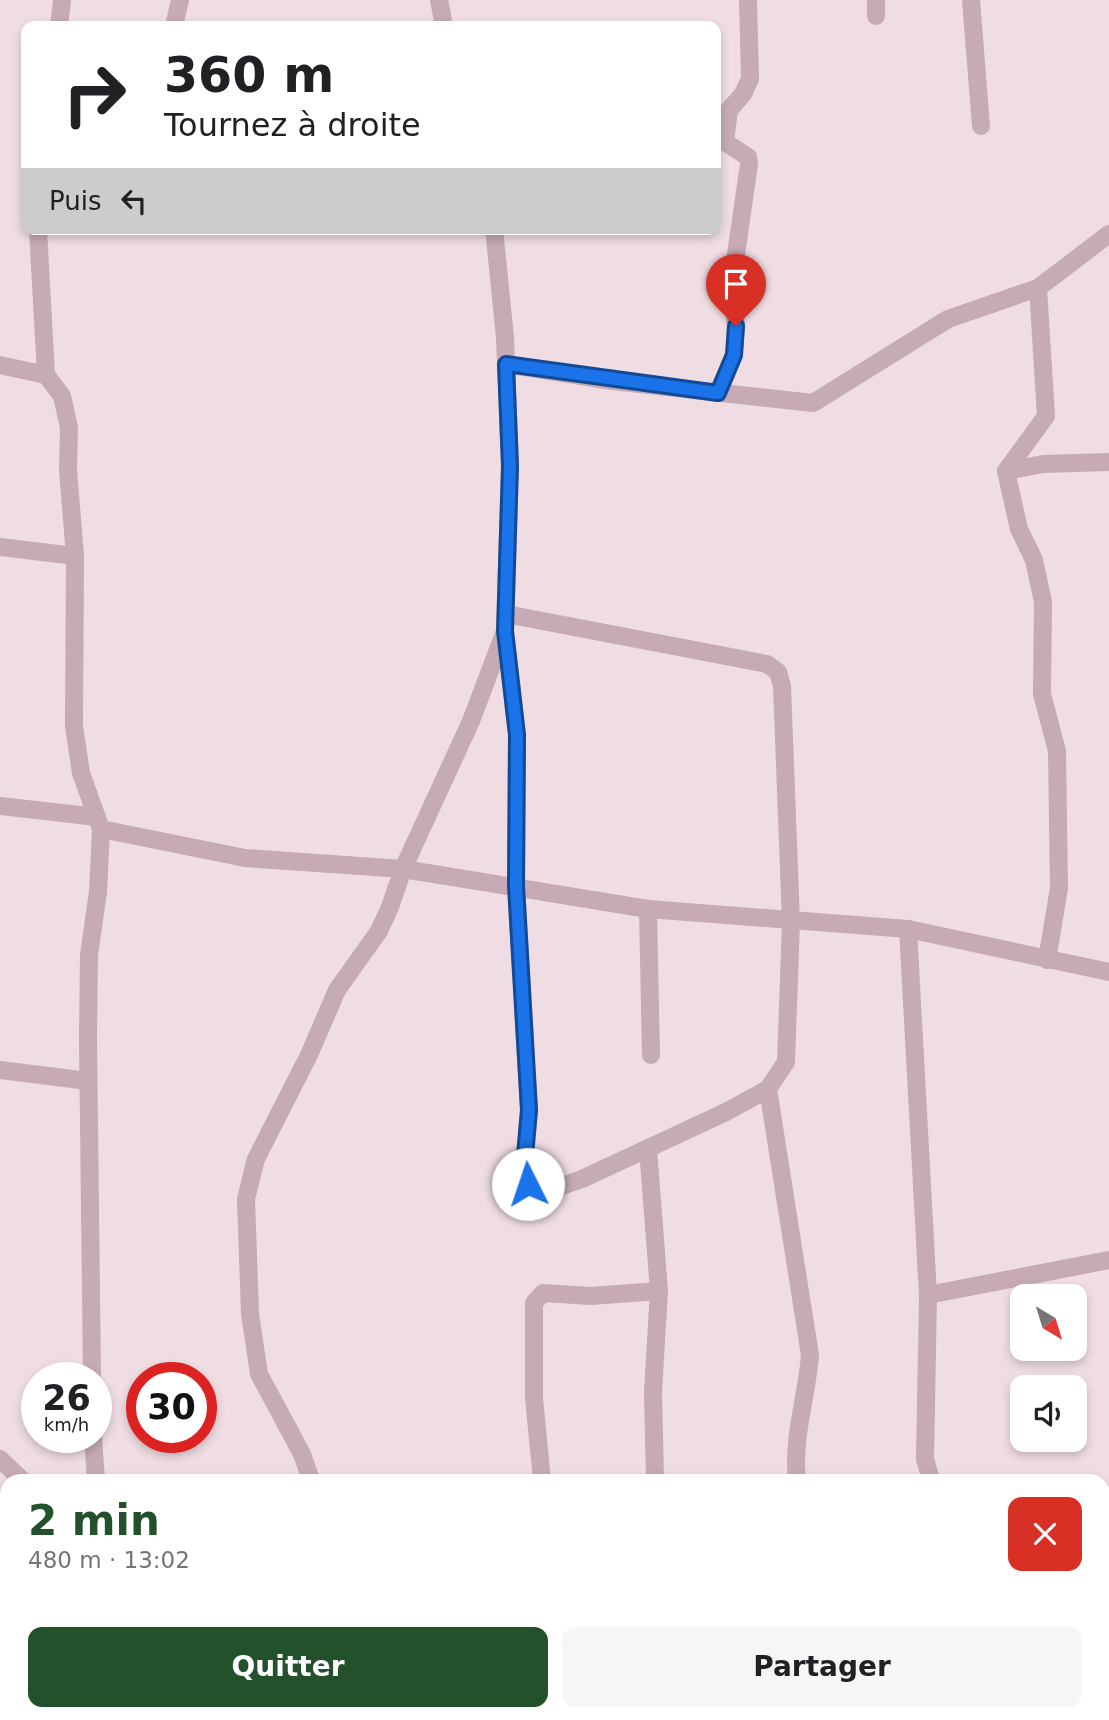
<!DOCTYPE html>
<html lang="fr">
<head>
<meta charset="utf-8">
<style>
  :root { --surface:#fff; --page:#f6f6f6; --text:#202124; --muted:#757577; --accent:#23512b }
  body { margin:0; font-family:"DejaVu Sans",sans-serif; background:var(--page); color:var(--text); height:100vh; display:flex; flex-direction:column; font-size:26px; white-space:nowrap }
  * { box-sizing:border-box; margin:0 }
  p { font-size:23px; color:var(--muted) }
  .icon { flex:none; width:38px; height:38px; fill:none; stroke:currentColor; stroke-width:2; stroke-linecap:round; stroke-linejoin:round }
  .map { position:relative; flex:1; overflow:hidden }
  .sheet { position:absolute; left:0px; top:1474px; width:1110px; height:247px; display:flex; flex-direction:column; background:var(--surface); border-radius:21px 21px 0 0; box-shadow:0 4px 10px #0003 }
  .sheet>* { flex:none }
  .hud { position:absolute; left:21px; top:21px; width:700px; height:214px; border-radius:14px; box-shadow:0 4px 10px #0003; background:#fff; color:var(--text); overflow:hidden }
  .needle { width:46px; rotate:142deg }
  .tools { position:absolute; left:1010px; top:1284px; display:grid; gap:14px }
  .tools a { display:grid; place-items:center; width:77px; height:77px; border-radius:14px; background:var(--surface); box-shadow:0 4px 10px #0003; font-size:35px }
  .speed { position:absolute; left:21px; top:1362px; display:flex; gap:14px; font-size:35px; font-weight:700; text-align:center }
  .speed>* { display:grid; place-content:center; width:91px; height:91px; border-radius:50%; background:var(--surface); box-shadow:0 4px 10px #0003; line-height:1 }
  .speed small { font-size:18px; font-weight:400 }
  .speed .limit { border:10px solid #d22; background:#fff; color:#111 }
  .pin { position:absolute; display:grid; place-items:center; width:60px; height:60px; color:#fff; margin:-72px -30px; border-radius:50% 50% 50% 0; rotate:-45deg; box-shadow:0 0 7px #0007 }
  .pin .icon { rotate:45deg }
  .me { position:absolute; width:77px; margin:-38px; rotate:356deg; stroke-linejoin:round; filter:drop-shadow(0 0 5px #0008) }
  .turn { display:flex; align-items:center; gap:24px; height:147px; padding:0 28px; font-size:32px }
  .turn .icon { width:91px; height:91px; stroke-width:2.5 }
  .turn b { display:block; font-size:49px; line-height:60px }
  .then { display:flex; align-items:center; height:66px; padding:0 28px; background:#0003; gap:14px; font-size:26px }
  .round { display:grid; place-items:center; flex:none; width:74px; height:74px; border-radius:14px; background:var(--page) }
  .summary { display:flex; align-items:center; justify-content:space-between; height:119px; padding:0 28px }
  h1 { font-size:42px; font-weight:700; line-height:52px; color:var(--accent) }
  .primary-button { display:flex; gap:14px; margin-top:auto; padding:14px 28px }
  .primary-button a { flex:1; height:80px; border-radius:14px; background:var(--accent); color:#fff; font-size:28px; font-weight:700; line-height:80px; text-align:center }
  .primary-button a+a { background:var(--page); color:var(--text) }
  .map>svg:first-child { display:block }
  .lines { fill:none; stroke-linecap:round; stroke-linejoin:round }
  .minor { stroke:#c6aab6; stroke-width:18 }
  .route-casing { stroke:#114b97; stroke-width:18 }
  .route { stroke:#1a73e8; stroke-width:12 }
</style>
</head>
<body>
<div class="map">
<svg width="1109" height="1720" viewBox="0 0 1109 1720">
  <rect width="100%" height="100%" fill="#efdde3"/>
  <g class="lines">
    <!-- minor -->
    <g class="minor">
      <polyline points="439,0 444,26"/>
      <polyline points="971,0 981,126"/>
      <polyline points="876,16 876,0"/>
      <polyline points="59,26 62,0"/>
      <polyline points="174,26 180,0"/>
      <polyline points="38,229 46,375 62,396 69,428 68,470 75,556 74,726 81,773 101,829 98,892 89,955 88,1038 92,1377"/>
      <polyline points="1038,288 1046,416 1006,471 1019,529 1034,560 1043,602 1042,694 1057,751 1059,888 1047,960"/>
      <polyline points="506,364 612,381 813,403 948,319 1038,288 1109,234"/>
      <polyline points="0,365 46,375"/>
      <polyline points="718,393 734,355 736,326 731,289 749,164 748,157 725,142 729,110 743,94 750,79 748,0"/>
      <polyline points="1006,471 1043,464 1109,462"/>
      <polyline points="0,547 75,556"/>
      <polyline points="505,631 517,735 516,886 529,1110 524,1167 528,1184 537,1190 556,1188 582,1179 726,1112 768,1089 786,1062 791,922 782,686 778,672 767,664 506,614"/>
      <polyline points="0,806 97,817"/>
      <polyline points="101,829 245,858 403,869 648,909 908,929 1109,972"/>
      <polyline points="648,909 651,1055"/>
      <polyline points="908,929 928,1295 925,1459 931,1480"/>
      <polyline points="0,1070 88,1081"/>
      <path d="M768 1089 810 1355C807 1396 792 1438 797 1480"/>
      <polyline points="648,1149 659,1291 653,1392 655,1480"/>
      <polyline points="928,1295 1109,1260"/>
      <polyline points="93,1437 96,1480"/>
      <polyline points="0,1459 22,1480"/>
      <polyline points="311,1480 302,1454 259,1374 250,1314 246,1199 256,1159 309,1055 337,990 379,931 390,907 403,869 471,721 505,631 510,466 505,337 494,229"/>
      <polyline points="542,1480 534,1398 534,1303 543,1293 591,1296 659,1291"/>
      <polyline points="0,1524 7,1527"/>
      <polyline points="107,1713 108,1720"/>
      <polyline points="402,1713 417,1720"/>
      <polyline points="484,1713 498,1720"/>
      <polyline points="1023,1713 1027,1720"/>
      <polyline points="1101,1713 1109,1715"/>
      <polyline points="322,1720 323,1713"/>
      <polyline points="671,1720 671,1713"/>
      <polyline points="787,1720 787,1713"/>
    </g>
  </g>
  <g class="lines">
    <!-- route casing -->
    <g class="route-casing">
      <polyline id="route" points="528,1184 524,1167 529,1110 516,886 517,735 505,631 510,466 506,364 718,393 734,355 736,326"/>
    </g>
    <!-- route -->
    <use href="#route" class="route"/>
  </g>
</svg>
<div class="tools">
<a><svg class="needle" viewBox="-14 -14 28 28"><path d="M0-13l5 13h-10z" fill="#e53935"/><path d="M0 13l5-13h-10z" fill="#757577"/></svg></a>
<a><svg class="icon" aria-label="sound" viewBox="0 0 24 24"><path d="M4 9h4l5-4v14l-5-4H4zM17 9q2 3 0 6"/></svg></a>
</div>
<div class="speed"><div>26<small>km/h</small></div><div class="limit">30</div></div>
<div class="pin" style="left:736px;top:326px;background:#d93025"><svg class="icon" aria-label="arrive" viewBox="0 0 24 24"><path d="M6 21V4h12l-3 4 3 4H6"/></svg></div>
<svg class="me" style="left:528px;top:1184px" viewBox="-20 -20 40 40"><circle r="19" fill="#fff"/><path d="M0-13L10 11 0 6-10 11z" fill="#1a73e8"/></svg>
<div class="hud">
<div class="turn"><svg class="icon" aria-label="right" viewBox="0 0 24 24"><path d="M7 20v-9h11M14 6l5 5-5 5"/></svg><div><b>360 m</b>Tournez à droite</div></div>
<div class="then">Puis<svg class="icon" aria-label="left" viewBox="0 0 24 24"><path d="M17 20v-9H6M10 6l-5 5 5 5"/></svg></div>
</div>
<section class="sheet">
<div class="summary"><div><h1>2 min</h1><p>480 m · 13:02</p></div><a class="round" style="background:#d93025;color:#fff"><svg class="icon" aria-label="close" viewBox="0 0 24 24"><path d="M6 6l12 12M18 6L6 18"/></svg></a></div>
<div class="primary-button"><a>Quitter</a><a>Partager</a></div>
</section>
</div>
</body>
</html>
